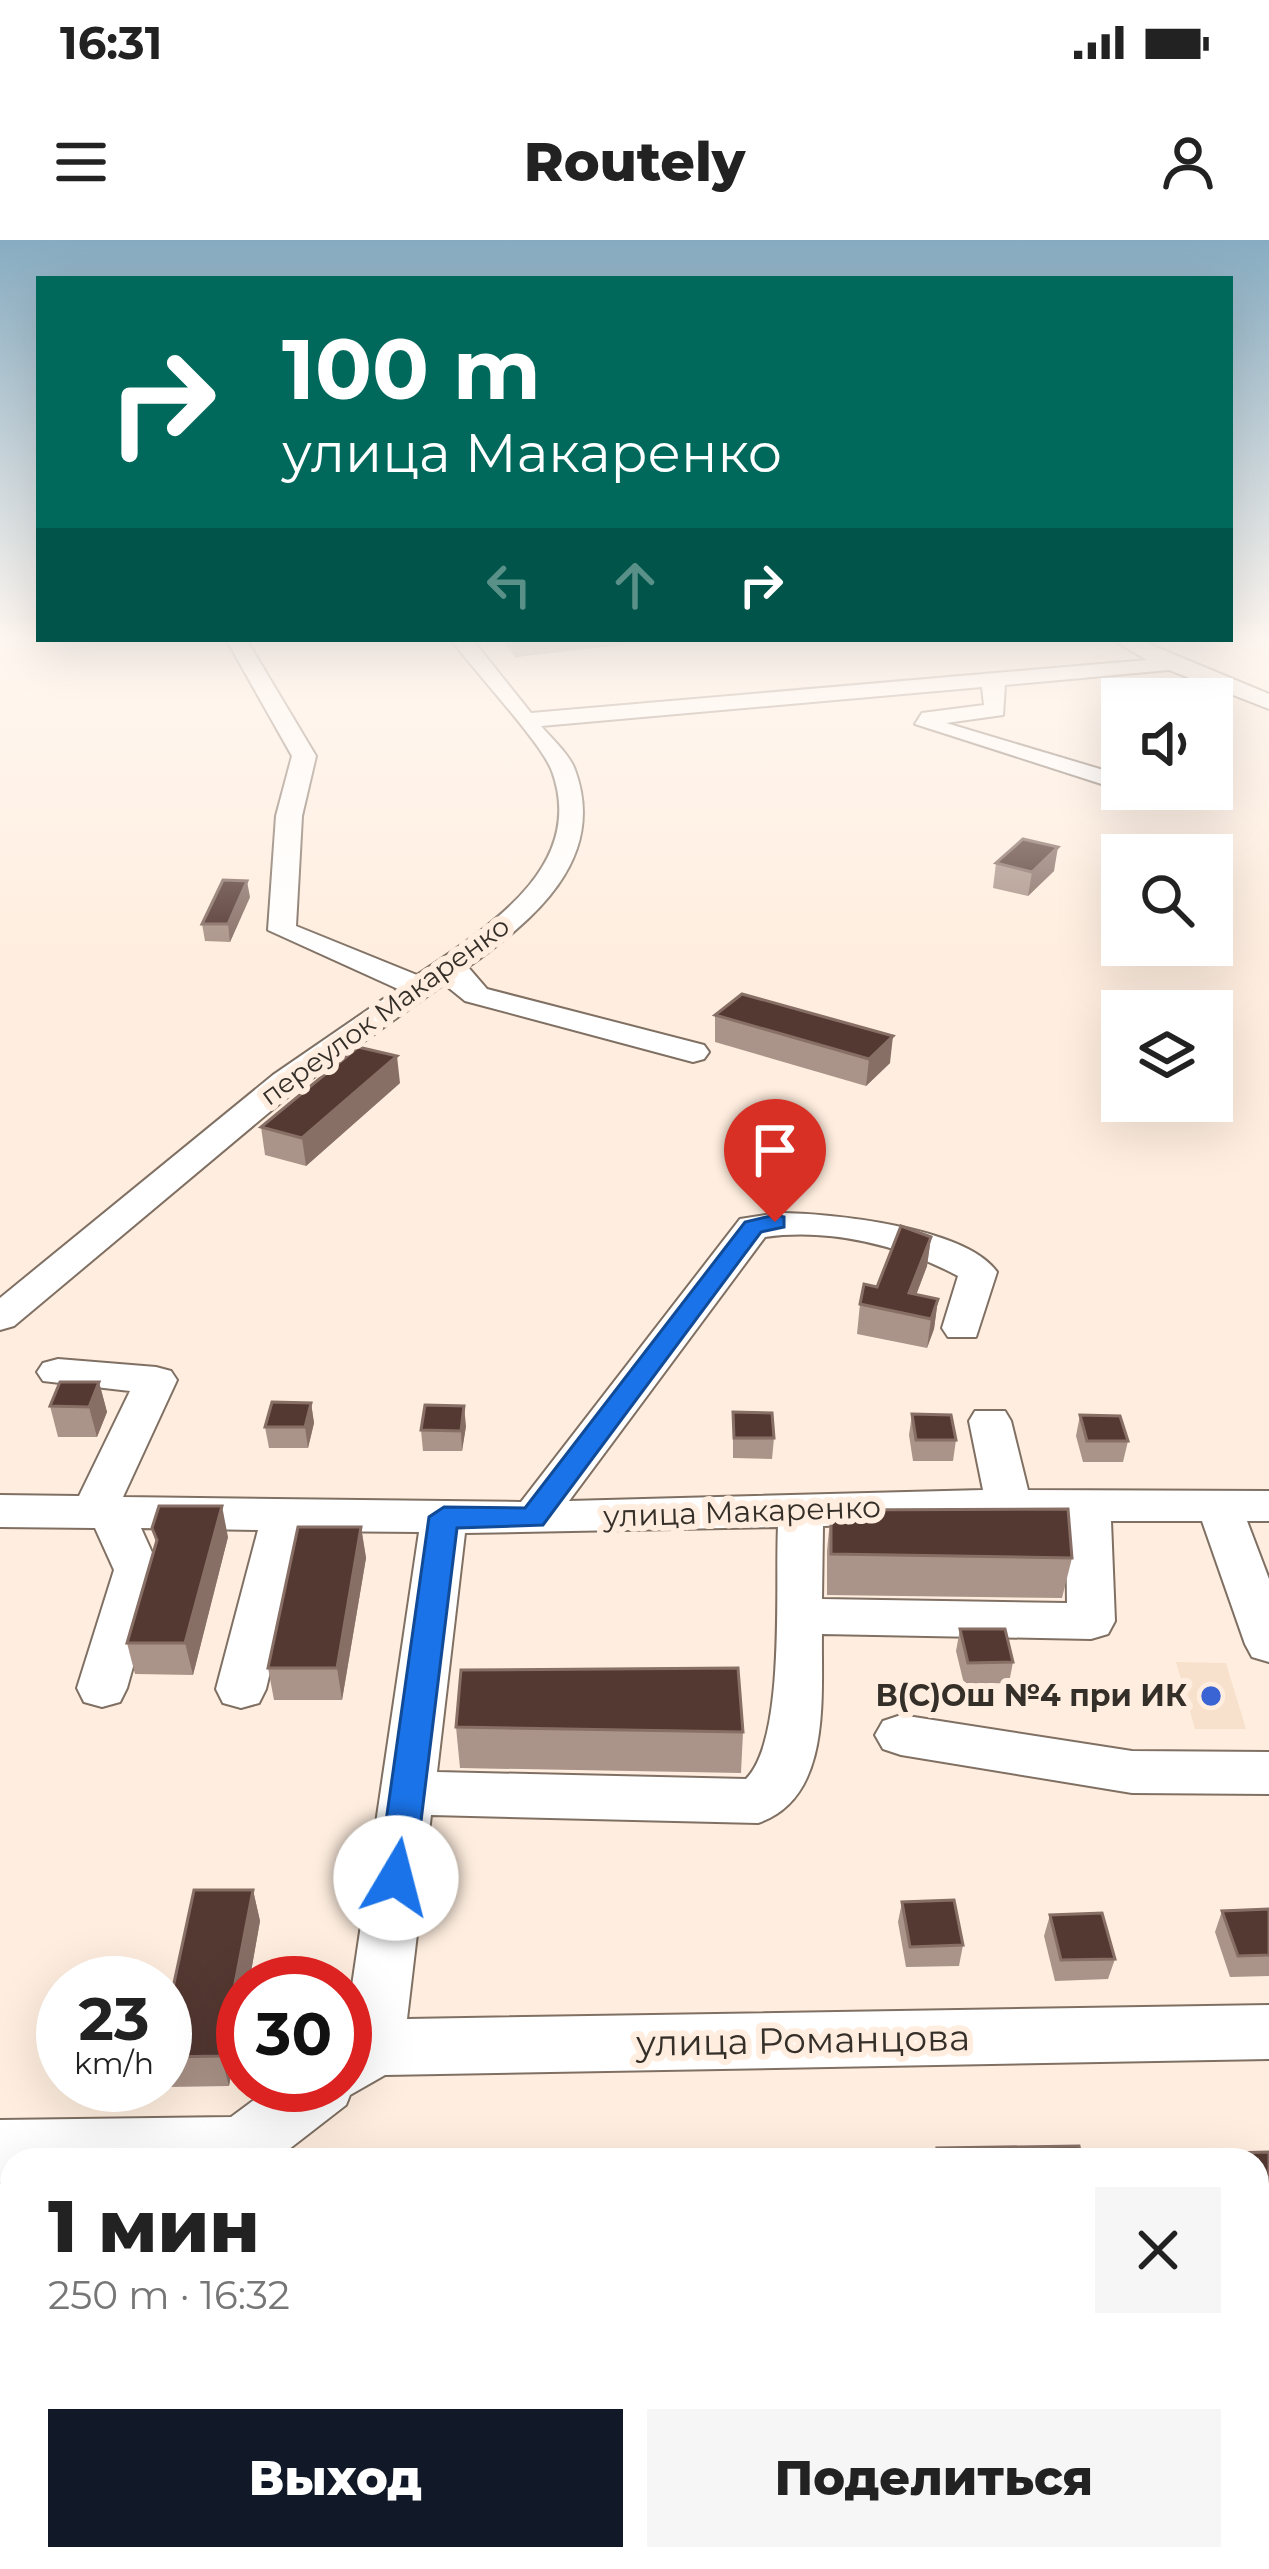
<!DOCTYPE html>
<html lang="ru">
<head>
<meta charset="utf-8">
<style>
  :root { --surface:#fff; --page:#f6f6f6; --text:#222; --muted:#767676; --accent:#111827 }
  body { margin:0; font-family:Montserrat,sans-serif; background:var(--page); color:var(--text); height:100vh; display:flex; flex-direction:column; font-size:45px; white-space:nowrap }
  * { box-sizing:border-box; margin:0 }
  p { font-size:39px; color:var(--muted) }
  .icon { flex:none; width:66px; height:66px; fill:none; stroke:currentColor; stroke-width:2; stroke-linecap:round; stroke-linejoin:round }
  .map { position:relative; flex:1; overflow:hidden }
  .drawer { position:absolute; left:0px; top:1908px; width:1269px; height:423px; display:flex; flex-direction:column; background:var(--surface); border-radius:36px 36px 0 0; box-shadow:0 12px 48px #0002 }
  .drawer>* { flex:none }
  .banner { position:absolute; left:36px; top:36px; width:1197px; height:366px; border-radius:0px; box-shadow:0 12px 48px #0002; background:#00695c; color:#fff; overflow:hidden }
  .tools { position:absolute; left:1101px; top:438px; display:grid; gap:24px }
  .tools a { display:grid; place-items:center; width:132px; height:132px; border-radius:0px; background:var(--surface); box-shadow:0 12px 48px #0002; font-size:60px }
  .speed { position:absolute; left:36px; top:1716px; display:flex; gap:24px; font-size:60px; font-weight:700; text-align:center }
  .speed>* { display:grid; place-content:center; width:156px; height:156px; border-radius:50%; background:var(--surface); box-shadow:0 12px 48px #0002; line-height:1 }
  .speed small { font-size:30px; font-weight:400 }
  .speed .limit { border:18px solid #d22; background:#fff; color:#111 }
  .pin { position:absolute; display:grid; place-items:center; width:102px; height:102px; color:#fff; margin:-123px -51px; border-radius:50% 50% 50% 0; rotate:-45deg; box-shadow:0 0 12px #0007 }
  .pin .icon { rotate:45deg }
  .me { position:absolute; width:132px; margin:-66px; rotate:8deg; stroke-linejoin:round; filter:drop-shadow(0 0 9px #0008) }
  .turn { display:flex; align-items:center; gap:42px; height:252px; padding:0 48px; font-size:54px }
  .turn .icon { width:156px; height:156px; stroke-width:2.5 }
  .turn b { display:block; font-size:84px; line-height:102px }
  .lanes { display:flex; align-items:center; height:114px; padding:0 48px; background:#0003; justify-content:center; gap:60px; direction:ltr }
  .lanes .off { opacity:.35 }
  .round { display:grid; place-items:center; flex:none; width:126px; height:126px; border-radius:0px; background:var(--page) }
  .headline { display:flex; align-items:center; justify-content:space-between; height:204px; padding:0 48px }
  h1 { font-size:72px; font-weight:800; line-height:90px }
  .primary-button { display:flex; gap:24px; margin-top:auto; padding:24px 48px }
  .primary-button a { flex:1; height:138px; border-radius:0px; background:var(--accent); color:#fff; font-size:48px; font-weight:800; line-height:138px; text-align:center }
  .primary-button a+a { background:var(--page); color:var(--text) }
  .status { display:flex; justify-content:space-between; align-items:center; height:84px; padding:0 60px; background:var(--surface); direction:ltr }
  .status svg { height:33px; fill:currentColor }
  header { display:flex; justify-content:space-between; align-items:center; height:156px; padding:0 48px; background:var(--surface); font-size:54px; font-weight:800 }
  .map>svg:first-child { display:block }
  .built { fill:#f8e1cc }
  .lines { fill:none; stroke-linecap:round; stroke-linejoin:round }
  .minor-casing { stroke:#7f7063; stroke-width:4 }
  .minor { fill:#fff; fill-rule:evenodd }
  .wall { fill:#aa9388 }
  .shaded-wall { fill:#876f66 }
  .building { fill:#543832; stroke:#876f66; stroke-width:3 }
  .route { fill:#1a73e8; stroke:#114b97; stroke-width:3 }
  .poi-dot { fill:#3a63d4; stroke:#ffeedf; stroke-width:4.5 }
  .labels { text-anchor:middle; stroke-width:12; stroke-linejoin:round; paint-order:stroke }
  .far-street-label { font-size:27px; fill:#352f29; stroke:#ffeedf }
  .street-label { font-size:30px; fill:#352f29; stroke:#ffeedf }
  .poi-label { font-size:30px; font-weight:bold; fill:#352f29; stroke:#ffeedf; text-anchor:end }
  .near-street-label { font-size:36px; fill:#352f29; stroke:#ffeedf }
</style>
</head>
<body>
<div class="status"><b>16:31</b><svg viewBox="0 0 49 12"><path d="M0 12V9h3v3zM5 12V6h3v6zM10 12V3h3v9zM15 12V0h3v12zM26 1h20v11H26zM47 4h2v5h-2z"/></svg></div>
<header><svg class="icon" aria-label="menu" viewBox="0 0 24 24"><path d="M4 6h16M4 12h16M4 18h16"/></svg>Routely<svg class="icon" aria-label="person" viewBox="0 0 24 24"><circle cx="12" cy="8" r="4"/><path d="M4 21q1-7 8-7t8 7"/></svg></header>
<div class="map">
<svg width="1269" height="2329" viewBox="0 0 1269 2329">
  <rect width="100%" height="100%" fill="#ffeedf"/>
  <!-- built -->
  <polygon class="built" points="1176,1422 1226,1423 1246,1489 1195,1489"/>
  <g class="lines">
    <!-- minor casing -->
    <g class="minor-casing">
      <g id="minor">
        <path d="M226 399H246L316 516 302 576 296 686 417 735C483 690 588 629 552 531 541 502 473 430 451 399H472L531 473 1147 420 1111 399H1137L1269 454V469L1169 430 1005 445 1003 475 946 483 1120 535 1122 542 1111 547 915 484 922 473 984 465 982 447 541 486C552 499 570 515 575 530 608 620 532 681 468 727L487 749 704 805 709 812 704 819 693 822 465 761 444 744 297 849 14 1086 0 1090V1058L273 835 398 749 268 690 276 576 292 516Z"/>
        <path d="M779 973C830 973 966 987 997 1032L976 1097H948L942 1088 958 1036C900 1005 830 988 765 997L569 1261 983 1250 969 1181 975 1171H1005L1011 1181 1028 1250 1269 1251V1281H1247L1269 1339V1422L1252 1417 1245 1404 1202 1281H1111L1115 1381 1108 1394 1091 1399 822 1394C821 1458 832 1558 758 1583L431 1575 407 1779 1269 1765V1819L385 1835 350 1855 346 1865 275 1920H12V1941L0 1942V1880L231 1877 274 1845H345V1793L419 1292 303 1291 266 1449 259 1463 241 1468 223 1463 216 1449 258 1290 141 1288 160 1330 127 1448 120 1462 102 1467 84 1462 77 1448 114 1330 95 1288 0 1287V1255L79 1256 130 1151 43 1141 37 1132 43 1123 58 1119 156 1127 171 1131 177 1140 123 1257 521 1262 740 979ZM1009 1280 1066 1281 1067 1363 822 1359 823 1286ZM778 1287C775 1346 786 1499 746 1539L437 1532 465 1293Z"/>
        <polygon points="901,1475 1132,1511 1269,1512 1269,1554 1132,1553 901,1515 883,1509 875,1495 883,1481"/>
      </g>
    </g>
    <!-- minor -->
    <use href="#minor" class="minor"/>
  </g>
  <!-- wall -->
  <g class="wall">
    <polygon points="500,399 647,399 647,402 515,417"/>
    <polygon points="996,623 1054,631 1028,656 993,648"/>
    <polygon points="250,657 230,702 205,701 202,684"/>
    <polygon points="715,775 890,823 866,846 715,802"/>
    <polygon points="400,843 306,926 265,915 261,887"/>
    <polygon points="931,997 927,1026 916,1055 938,1059 934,1089 927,1108 857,1094 860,1064"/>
    <polygon points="99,1142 107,1172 97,1197 58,1197 50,1166"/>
    <polygon points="311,1163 314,1183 308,1208 269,1208 265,1187"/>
    <polygon points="733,1172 774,1198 772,1219 733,1218"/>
    <polygon points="912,1174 956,1200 953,1221 913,1221 909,1195"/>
    <polygon points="1080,1175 1128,1201 1123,1222 1083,1222 1076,1196"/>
    <polygon points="466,1186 462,1211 423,1211 421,1190"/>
    <polygon points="831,1270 1072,1318 1062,1358 827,1355 827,1311"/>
    <polygon points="361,1287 366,1318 342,1460 274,1460 268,1428"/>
    <polygon points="152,1288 228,1297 193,1435 135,1434 127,1403 156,1303"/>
    <polygon points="960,1389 1013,1422 1009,1443 964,1444 956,1411"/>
    <polygon points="456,1487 743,1492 741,1533 460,1528"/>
    <polygon points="253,1650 260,1681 249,1743 243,1743 229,1846 168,1847 165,1838 165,1785"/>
    <polygon points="902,1662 963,1705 959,1726 906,1727 898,1682"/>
    <polygon points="1269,1669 1269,1736 1230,1737 1215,1692 1222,1671"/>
    <polygon points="1050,1675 1115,1719 1108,1739 1055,1741 1044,1696"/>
    <polygon points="1269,1912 1269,2025 1257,2026 1257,1920 1187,1920 1189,1914"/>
  </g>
  <!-- shaded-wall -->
  <g class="shaded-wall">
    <polygon points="552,399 647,399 647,402 515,417 514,403"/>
    <polygon points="1058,607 1054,631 1028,656 1032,632"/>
    <polygon points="247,641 250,657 230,702 228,684"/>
    <polygon points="893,796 890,823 866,846 869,819"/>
    <polygon points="397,816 400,843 306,926 302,898"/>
    <polygon points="931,997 927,1026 909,1074 909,1053"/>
    <polygon points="938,1059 934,1089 927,1108 931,1079"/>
    <polygon points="99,1142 107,1172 97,1197 89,1167"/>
    <polygon points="311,1163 314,1183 308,1208 305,1187"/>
    <polygon points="464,1166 466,1186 462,1211 461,1191"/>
    <polygon points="222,1266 228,1297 193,1435 185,1403"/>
    <polygon points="361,1287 366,1318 342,1460 337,1428"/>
    <polygon points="253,1650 260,1681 249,1743 243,1743 243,1773 229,1846 221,1816"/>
  </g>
  <!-- building -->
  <g class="building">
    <polygon points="511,399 552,399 514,403"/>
    <polygon points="1023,599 1058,607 1032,632 996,623"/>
    <polygon points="223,640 247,641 228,684 202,684"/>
    <polygon points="742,754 893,796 869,819 715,775"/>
    <polygon points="358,807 397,816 302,898 261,887"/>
    <polygon points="901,986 931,997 909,1053 938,1059 931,1079 860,1064 864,1044 877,1047"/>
    <polygon points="60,1142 99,1142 89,1167 50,1166"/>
    <polygon points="272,1162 311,1163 305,1187 265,1187"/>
    <polygon points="425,1165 464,1166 461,1191 421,1190"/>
    <polygon points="733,1172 772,1173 774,1198 734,1198"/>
    <polygon points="912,1174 951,1175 956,1200 916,1200"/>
    <polygon points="1080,1175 1120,1176 1128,1201 1087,1201"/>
    <polygon points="159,1266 222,1266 185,1403 127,1403 157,1300 152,1288"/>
    <polygon points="1068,1269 1072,1318 831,1314 831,1270"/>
    <polygon points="298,1287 361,1287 337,1428 268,1428"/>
    <polygon points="960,1389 1005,1389 1013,1422 968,1423"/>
    <polygon points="738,1428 743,1492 456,1487 461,1430"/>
    <polygon points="194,1650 253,1650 221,1816 165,1817 165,1785"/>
    <polygon points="954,1660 963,1705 910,1707 902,1662"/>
    <polygon points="1269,1669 1269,1715 1238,1716 1222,1671"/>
    <polygon points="1102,1673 1115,1719 1061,1720 1050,1675"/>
    <polygon points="1079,1906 1082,1920 939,1920 937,1908"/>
    <polygon points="565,1911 564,1920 401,1920 402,1913"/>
    <polygon points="1269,1912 1269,1997 1257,1997 1257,1920 1191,1920 1189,1914"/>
    <rect x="694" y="1914" width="123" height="6"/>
  </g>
  <!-- sky -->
  <linearGradient id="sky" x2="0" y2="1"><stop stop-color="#87acc1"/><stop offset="0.55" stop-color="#fff7f1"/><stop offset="1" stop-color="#fff7f1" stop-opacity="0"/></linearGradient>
  <rect width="1269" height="720" fill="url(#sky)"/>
  <!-- route -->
  <polygon class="route" points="775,975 784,977 784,987 761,992 543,1285 457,1288 414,1638 409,1649 396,1653 384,1649 378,1638 429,1277 444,1267 525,1268 745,982"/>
  <!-- markers -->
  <circle class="poi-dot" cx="1211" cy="1456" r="12"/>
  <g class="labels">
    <!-- far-street labels -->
    <g class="far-street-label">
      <text transform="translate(385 771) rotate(-36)" y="9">переулок Макаренко</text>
    </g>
    <!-- street labels -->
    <g class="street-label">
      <text transform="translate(742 1272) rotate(-2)" y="10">улица Макаренко</text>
    </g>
    <!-- poi labels -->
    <g class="poi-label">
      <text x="1187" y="1466">В(С)Ош №4 при ИК</text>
    </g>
    <!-- near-street labels -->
    <g class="near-street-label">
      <text transform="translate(803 1800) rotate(-1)" y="13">улица Романцова</text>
    </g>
  </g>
</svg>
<div class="tools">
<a><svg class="icon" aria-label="sound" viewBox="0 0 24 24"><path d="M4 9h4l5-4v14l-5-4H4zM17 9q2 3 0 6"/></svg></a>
<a><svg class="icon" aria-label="search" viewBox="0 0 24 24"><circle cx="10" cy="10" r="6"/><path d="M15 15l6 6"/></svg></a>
<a><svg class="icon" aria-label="layers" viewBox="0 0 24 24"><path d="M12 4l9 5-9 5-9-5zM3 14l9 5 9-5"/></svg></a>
</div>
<div class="speed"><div>23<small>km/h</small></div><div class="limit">30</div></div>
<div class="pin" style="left:775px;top:982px;background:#d93025"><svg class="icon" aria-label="arrive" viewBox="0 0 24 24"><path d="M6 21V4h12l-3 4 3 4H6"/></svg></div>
<svg class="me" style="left:396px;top:1638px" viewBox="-20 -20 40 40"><circle r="19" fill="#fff"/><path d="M0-13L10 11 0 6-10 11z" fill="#1a73e8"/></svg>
<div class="banner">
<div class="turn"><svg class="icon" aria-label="right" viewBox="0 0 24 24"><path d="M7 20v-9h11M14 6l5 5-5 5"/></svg><div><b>100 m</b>улица Макаренко</div></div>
<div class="lanes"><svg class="icon off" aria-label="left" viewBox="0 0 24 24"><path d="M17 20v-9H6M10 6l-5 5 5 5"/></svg><svg class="icon off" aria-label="ahead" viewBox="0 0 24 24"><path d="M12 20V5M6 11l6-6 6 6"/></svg><svg class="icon" aria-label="right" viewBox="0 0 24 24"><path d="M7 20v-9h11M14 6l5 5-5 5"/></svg></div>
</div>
<section class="drawer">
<div class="headline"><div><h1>1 мин</h1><p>250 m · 16:32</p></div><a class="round"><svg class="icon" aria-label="close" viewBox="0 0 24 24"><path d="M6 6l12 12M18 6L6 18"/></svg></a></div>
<div class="primary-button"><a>Выход</a><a>Поделиться</a></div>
</section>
</div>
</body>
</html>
